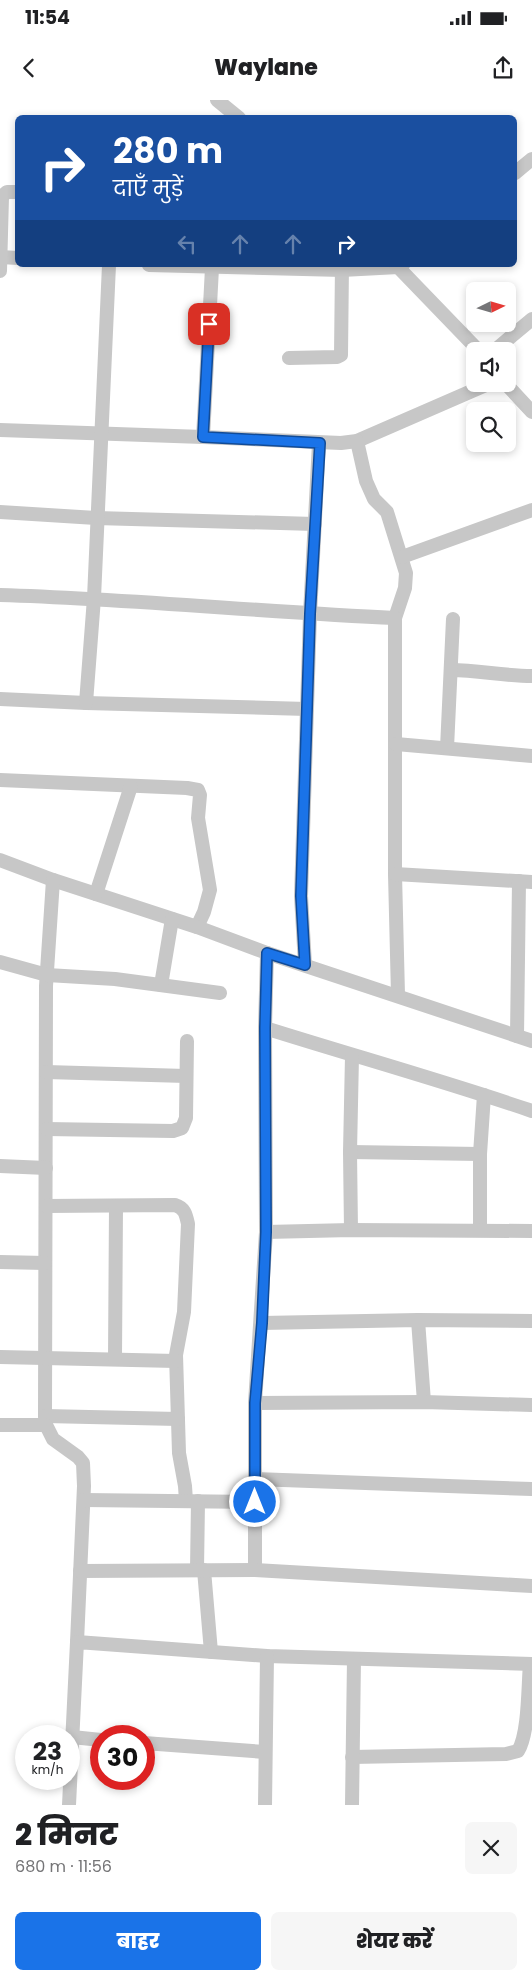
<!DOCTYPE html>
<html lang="hi">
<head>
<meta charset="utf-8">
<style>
  :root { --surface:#fff; --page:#f6f6f6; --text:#202124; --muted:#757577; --accent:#1a73e8 }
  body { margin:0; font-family:Poppins,"Noto Sans Devanagari",sans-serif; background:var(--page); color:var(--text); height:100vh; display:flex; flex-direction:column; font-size:19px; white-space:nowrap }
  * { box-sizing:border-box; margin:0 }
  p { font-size:16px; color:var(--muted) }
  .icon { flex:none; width:28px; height:28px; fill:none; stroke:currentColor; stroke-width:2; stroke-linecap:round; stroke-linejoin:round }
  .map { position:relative; height:1705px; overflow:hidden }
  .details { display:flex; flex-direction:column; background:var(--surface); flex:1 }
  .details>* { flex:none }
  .top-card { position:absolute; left:15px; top:15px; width:502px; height:152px; border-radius:8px; box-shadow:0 2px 8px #0003; background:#1a4fa0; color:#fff; overflow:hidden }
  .needle { width:32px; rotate:85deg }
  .buttons { position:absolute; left:466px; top:182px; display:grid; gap:10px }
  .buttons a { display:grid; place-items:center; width:50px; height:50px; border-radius:8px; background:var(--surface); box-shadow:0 2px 8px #0003; font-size:25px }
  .speed { position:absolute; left:15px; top:1625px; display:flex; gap:10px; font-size:25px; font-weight:700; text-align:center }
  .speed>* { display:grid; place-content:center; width:65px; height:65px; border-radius:50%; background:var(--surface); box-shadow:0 2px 8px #0003; line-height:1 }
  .speed small { font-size:12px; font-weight:400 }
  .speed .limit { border:8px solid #d22; background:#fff; color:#111 }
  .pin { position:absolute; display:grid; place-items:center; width:42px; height:42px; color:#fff; margin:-21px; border-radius:10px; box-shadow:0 2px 8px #0006 }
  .me { position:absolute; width:55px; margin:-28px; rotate:0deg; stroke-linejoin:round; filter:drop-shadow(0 0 4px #0008) }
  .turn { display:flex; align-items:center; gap:18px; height:105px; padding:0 15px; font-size:22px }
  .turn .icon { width:65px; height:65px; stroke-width:2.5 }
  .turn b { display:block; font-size:35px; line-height:42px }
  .lanes { display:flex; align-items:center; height:48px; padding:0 15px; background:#0003; justify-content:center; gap:25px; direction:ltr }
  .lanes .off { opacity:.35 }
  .round { display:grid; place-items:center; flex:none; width:52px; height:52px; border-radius:8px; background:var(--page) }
  .headline { display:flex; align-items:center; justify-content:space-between; height:85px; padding:0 15px }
  h1 { font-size:30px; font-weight:800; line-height:38px }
  .cta { display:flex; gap:10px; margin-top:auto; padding:10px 15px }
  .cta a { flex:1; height:58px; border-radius:8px; background:var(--accent); color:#fff; font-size:20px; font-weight:800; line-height:58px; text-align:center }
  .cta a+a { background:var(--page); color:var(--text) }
  .status { display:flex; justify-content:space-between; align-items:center; height:35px; padding:0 25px; background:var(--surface); direction:ltr }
  .status svg { height:14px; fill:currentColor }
  header { display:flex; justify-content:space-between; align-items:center; height:65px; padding:0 15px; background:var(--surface); font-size:22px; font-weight:800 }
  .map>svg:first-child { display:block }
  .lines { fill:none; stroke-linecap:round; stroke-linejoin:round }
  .minor { stroke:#c7c7c7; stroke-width:14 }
  .route-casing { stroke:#114b97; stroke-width:12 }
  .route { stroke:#1a73e8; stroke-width:9 }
</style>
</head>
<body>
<div class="status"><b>11:54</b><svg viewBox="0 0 49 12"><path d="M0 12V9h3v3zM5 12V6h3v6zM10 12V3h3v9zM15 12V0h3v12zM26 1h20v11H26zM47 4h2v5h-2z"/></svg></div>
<header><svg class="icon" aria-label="back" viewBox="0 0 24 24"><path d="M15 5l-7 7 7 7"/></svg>Waylane<svg class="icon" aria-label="share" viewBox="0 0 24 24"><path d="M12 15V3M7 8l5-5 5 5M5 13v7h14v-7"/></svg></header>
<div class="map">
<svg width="532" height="1705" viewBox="0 0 532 1705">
  <rect width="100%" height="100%" fill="#fff"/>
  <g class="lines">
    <!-- minor -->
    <g class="minor">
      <polyline points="217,0 239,18"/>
      <polyline points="515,73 532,59"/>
      <polyline points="0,157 18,158"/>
      <polyline points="149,165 342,170 398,167 403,165"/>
      <polyline points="396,165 479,251"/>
      <polyline points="0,171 2,96 7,92 18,92"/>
      <polyline points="494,251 532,219"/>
      <polyline points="289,258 337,257 341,255 342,165"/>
      <polyline points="506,284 532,312"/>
      <polyline points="0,330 203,337 341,343 357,341 488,284"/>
      <polyline points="203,337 212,168"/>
      <polyline points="357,341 366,381 374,399 387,412 406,473 405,488 395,518"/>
      <polyline points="0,412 96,418 315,424"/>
      <polyline points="402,457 532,410"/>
      <path d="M0 495C132 499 263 512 395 518V774L398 895"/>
      <path d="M451 570C478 570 504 576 532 576"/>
      <polyline points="0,599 86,603 307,609"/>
      <polyline points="86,603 94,498 109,165"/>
      <polyline points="396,644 532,656"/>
      <polyline points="447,648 453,519"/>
      <polyline points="0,680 187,688 198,690 200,695 198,718 210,790 204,812 197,827"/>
      <polyline points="0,760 53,780 197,827 267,853 532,941"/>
      <polyline points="395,774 532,782"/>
      <polyline points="53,780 46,886 45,1316 46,1325 53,1339 78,1357 83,1363 84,1386 77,1542"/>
      <polyline points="96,794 131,686"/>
      <polyline points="0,862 47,875 115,879 220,893"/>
      <polyline points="305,865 301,796 310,514 319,343"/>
      <polyline points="161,885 172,819"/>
      <path d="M265 928C354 956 444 981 532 1011"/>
      <polyline points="517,936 519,781"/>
      <polyline points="46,972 186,976"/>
      <polyline points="46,1029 173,1031 182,1028 186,1018 187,941"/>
      <polyline points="350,1052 480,1054"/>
      <polyline points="0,1066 46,1068"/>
      <path d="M46 1106 175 1105C185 1108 186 1115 188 1124L184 1212 176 1255 179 1353 185 1386 186 1401"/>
      <polyline points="351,1130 350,1052 352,956"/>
      <polyline points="480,1130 480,1054 484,995"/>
      <polyline points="266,1132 351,1130 532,1131"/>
      <polyline points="0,1162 45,1163"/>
      <polyline points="418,1220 424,1302"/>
      <polyline points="262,1223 418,1220 532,1221"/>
      <polyline points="0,1257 176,1261"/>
      <polyline points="115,1259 116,1106"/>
      <polyline points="255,1303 424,1302 532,1305"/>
      <polyline points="45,1316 178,1319"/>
      <polyline points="0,1325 46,1325"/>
      <polyline points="255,1379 532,1389"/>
      <polyline points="84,1400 255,1402"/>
      <polyline points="197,1470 198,1401"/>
      <polyline points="204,1470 211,1552"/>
      <polyline points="255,1470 255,1303 266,1132 265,928 267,853"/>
      <polyline points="80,1471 255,1470 532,1486"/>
      <polyline points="72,1637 101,1640"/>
      <polyline points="144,1643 265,1652"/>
      <path d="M352 1657 506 1654 518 1651C529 1634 528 1585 530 1564"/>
      <polyline points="69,1705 77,1542 267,1556 532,1564"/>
      <polyline points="265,1705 267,1556"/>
      <polyline points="352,1705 354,1559"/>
    </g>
  </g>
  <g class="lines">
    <!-- route casing -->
    <g class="route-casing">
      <polyline id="route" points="209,224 203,337 320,343 310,514 301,796 305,865 267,853 265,928 266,1132 262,1223 255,1303 255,1402"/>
    </g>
    <!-- route -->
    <use href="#route" class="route"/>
  </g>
</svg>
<div class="buttons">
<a><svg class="needle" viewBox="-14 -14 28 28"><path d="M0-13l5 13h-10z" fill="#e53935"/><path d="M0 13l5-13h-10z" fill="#757577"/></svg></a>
<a><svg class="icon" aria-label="sound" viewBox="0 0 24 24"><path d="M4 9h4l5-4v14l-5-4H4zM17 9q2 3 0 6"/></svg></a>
<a><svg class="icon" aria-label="search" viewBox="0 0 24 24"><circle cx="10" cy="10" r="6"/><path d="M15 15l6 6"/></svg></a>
</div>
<div class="speed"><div>23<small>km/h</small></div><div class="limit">30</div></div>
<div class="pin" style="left:209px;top:224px;background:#d93025"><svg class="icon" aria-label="arrive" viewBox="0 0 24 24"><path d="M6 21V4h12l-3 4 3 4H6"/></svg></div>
<svg class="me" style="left:255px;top:1402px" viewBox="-20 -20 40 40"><circle r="17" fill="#1a73e8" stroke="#fff" stroke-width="3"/><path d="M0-11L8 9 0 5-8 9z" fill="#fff"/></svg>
<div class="top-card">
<div class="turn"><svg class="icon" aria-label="right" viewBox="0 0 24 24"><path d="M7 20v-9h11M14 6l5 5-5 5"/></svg><div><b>280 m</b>दाएँ मुड़ें</div></div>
<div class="lanes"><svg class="icon off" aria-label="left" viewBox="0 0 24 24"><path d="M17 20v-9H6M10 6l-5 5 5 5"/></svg><svg class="icon off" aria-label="ahead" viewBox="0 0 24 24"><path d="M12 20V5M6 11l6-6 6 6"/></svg><svg class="icon off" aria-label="ahead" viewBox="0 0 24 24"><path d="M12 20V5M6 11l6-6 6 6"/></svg><svg class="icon" aria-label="right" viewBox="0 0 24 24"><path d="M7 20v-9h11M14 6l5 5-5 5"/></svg></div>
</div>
</div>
<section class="details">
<div class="headline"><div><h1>2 मिनट</h1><p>680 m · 11:56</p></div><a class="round"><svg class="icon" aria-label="close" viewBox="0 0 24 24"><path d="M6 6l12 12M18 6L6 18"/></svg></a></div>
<div class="cta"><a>बाहर</a><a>शेयर करें</a></div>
</section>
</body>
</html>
